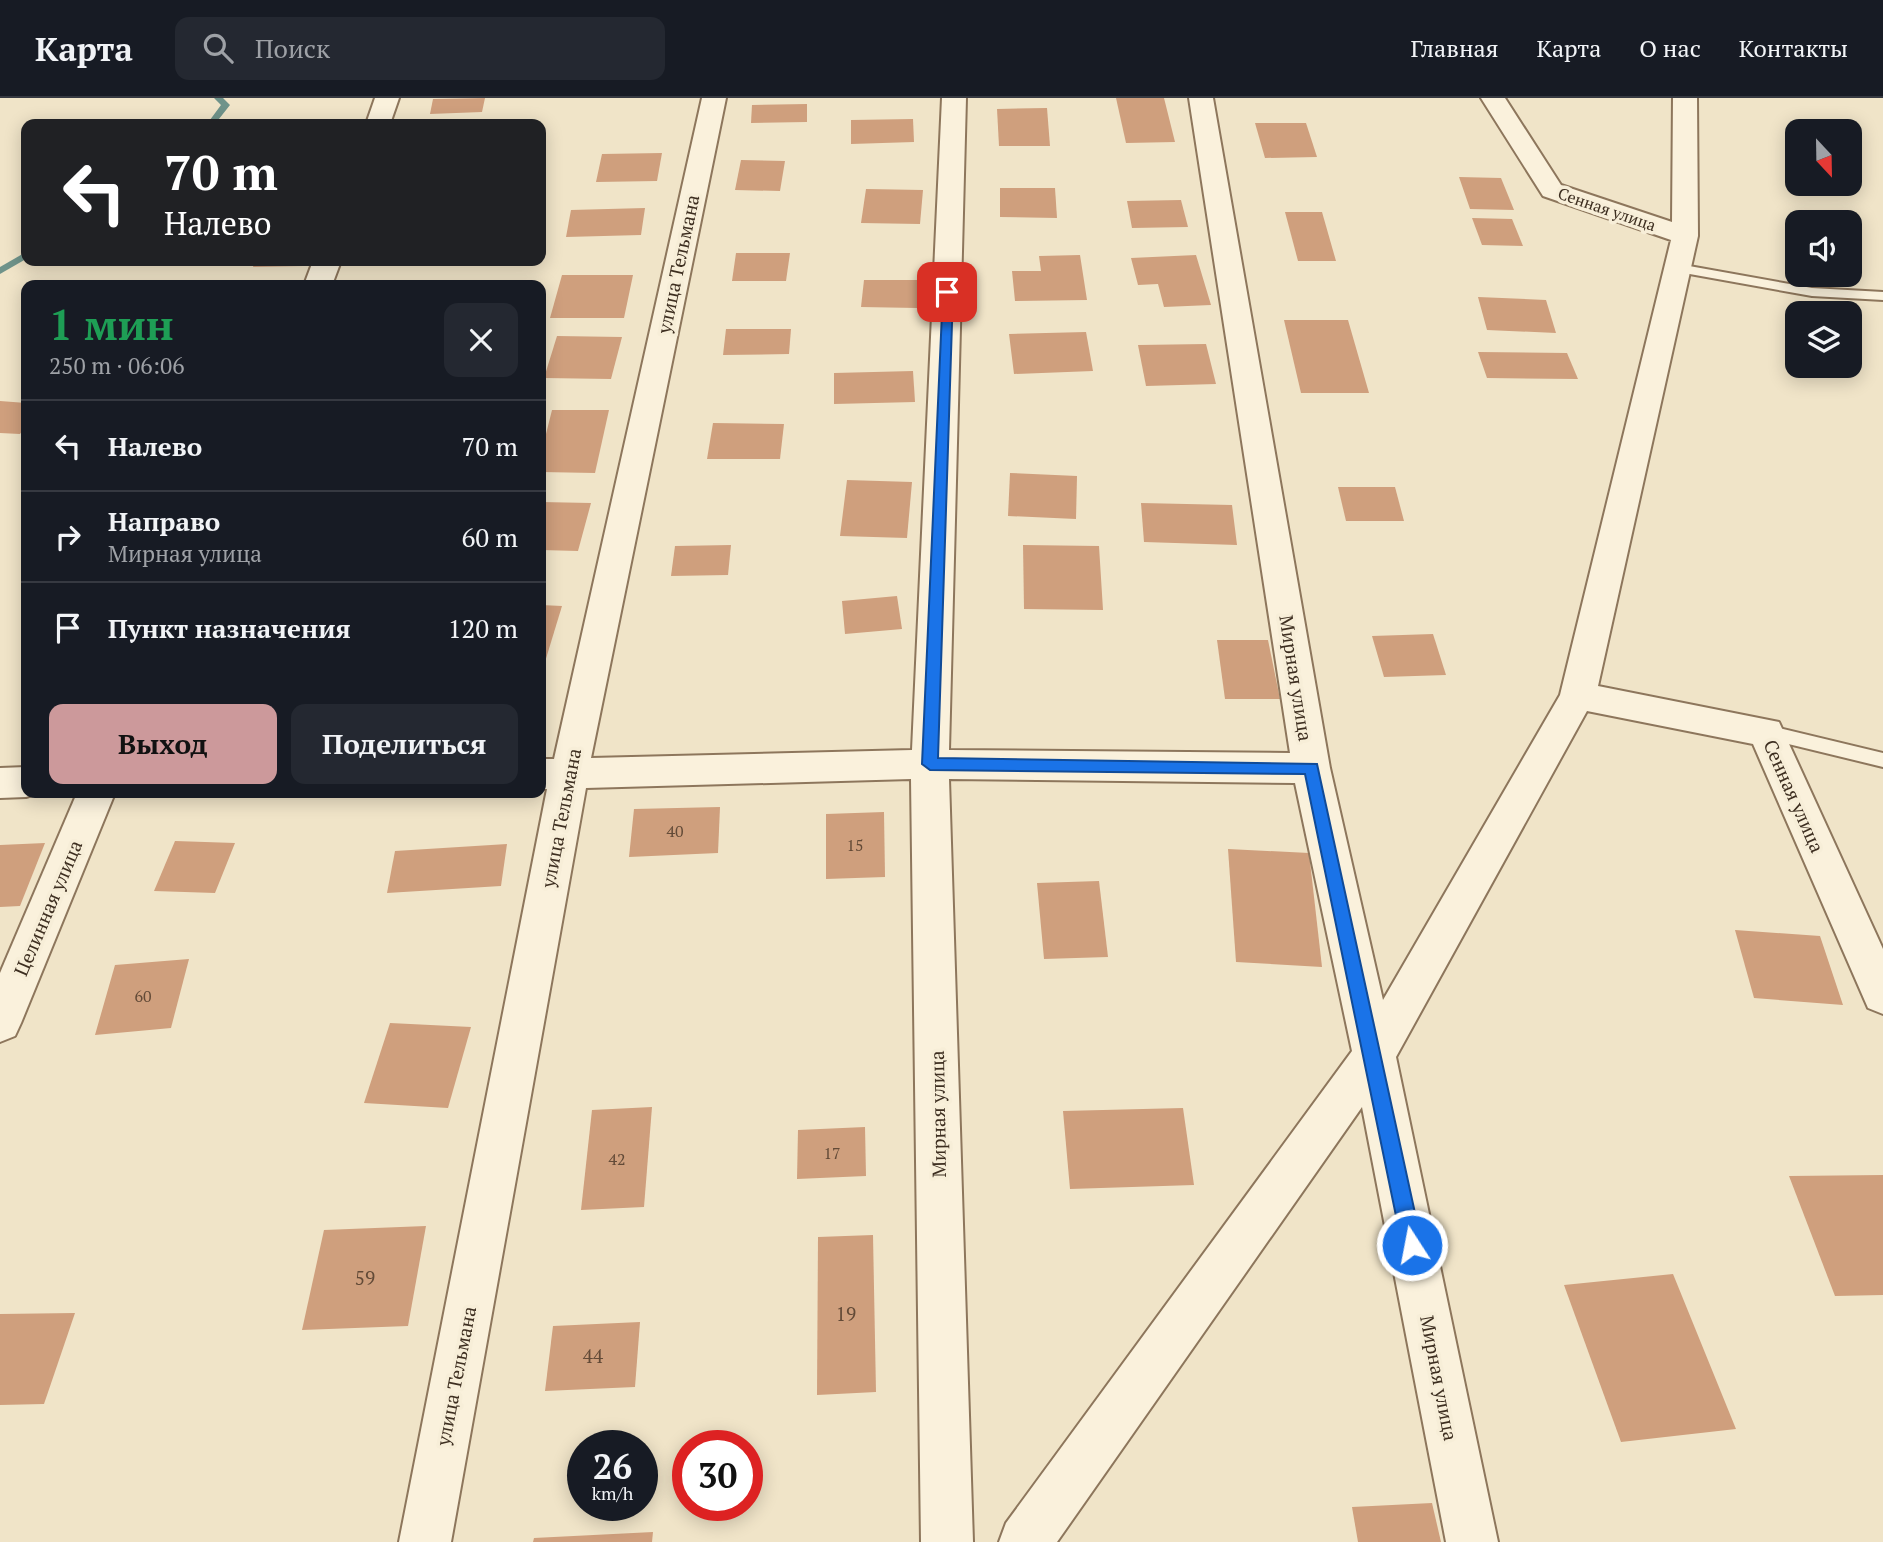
<!DOCTYPE html>
<html lang="ru">
<head>
<meta charset="utf-8">
<style>
  :root { --surface:#171b24; --page:#242831; --text:#f1f3f6; --muted:#9ea1a6; --line:#363941; --accent:#cc999b }
  body { margin:0; font-family:"PT Serif",serif; background:var(--page); color:var(--text); height:100vh; display:flex; flex-direction:column; font-size:26px; white-space:nowrap }
  * { box-sizing:border-box; margin:0 }
  p { font-size:23px; color:var(--muted) }
  .icon { flex:none; width:38px; height:38px; fill:none; stroke:currentColor; stroke-width:2; stroke-linecap:round; stroke-linejoin:round }
  .map { position:relative; flex:1; overflow:hidden }
  .drawer { position:absolute; left:21px; top:182px; width:525px; height:518px; display:flex; flex-direction:column; background:var(--surface); border-radius:14px; box-shadow:0 4px 18px #0003 }
  .drawer>* { flex:none }
  .guide { position:absolute; left:21px; top:21px; width:525px; height:147px; border-radius:14px; box-shadow:0 4px 18px #0003; background:#202124; color:#fff; overflow:hidden }
  .needle { width:46px; rotate:158deg }
  .tools { position:absolute; left:1785px; top:21px; display:grid; gap:14px }
  .tools a { display:grid; place-items:center; width:77px; height:77px; border-radius:14px; background:var(--surface); box-shadow:0 4px 18px #0003; font-size:35px }
  .speed { position:absolute; left:567px; top:1332px; display:flex; gap:14px; font-size:35px; font-weight:700; text-align:center }
  .speed>* { display:grid; place-content:center; width:91px; height:91px; border-radius:50%; background:var(--surface); box-shadow:0 4px 18px #0003; line-height:1 }
  .speed small { font-size:18px; font-weight:400 }
  .speed .limit { border:10px solid #d22; background:#fff; color:#111 }
  .pin { position:absolute; display:grid; place-items:center; width:60px; height:60px; color:#fff; margin:-30px; border-radius:14px; box-shadow:0 4px 10px #0006 }
  .me { position:absolute; width:77px; margin:-38px; rotate:349deg; stroke-linejoin:round; filter:drop-shadow(0 0 5px #0008) }
  .turn { display:flex; align-items:center; gap:24px; height:147px; padding:0 28px; font-size:32px }
  .turn .icon { width:91px; height:91px; stroke-width:2.5 }
  .turn b { display:block; font-size:49px; line-height:60px }
  .round { display:grid; place-items:center; flex:none; width:74px; height:74px; border-radius:14px; background:var(--page) }
  .head { display:flex; align-items:center; justify-content:space-between; height:119px; padding:0 28px }
  h1 { font-size:42px; font-weight:800; line-height:52px; color:#1e9e55 }
  .button { display:flex; gap:14px; margin-top:auto; padding:14px 28px }
  .button a { flex:1; height:80px; border-radius:14px; background:var(--accent); color:#111; font-size:28px; font-weight:800; line-height:80px; text-align:center }
  .button a+a { background:var(--page); color:var(--text) }
  ul { padding:0; list-style:none }
  li { display:flex; align-items:center; gap:21px; height:91px; padding:0 28px; border-top:2px solid var(--line) }
  li div { flex:1 }
  li b { display:block; font-size:26px }
  li em { font-style:normal }
  header { display:flex; align-items:center; gap:42px; box-sizing:border-box; height:98px; padding:0 35px; background:var(--surface); border-bottom:2px solid var(--line) }
  header strong { font-size:33px }
  nav { display:flex; gap:38px; margin-inline-start:auto; font-size:24px }
  .search { width:490px; height:63px; background:var(--page); display:flex; align-items:center; gap:18px; box-sizing:border-box; padding:0 24px; border-radius:14px; color:var(--muted); font-size:26px }
  .map>svg:first-child { display:block }
  .lines { fill:none; stroke-linecap:round; stroke-linejoin:round }
  .stream { fill:#6f938a; fill-rule:evenodd }
  .building { fill:#cf9f7d }
  .service-casing { stroke:#8d765c; stroke-width:4 }
  .minor-casing { stroke:#8d765c; stroke-width:4 }
  .service { fill:#faf1dc; fill-rule:evenodd }
  .minor { fill:#faf1dc; fill-rule:evenodd }
  .route { fill:#1a73e8; stroke:#114b97; stroke-width:2 }
  .labels { text-anchor:middle; stroke-width:7; stroke-linejoin:round; paint-order:stroke }
  .far-street-label { font-size:16px; fill:#3d2e20; stroke:#f7eed8 }
  .number-label { font-size:16px; fill:#624a37 }
  .street-label { font-size:19px; fill:#3d2e20; stroke:#f7eed8 }
  .near-number-label { font-size:19px; fill:#624a37 }
</style>
</head>
<body>
<header>
<strong>Карта</strong>
<div class="search"><svg class="icon" aria-label="search" viewBox="0 0 24 24"><circle cx="10" cy="10" r="6"/><path d="M15 15l6 6"/></svg>Поиск</div>
<nav><a>Главная</a><a>Карта</a><a>О нас</a><a>Контакты</a></nav>
</header>
<div class="map">
<svg width="1883" height="1444" viewBox="0 0 1883 1444">
  <rect width="100%" height="100%" fill="#f0e4c8"/>
  <g class="lines">
    <!-- stream -->
    <g class="stream">
      <polygon points="214,0 223,0 230,7 215,26 207,26 221,7"/>
      <polygon points="26,154 26,161 0,176 0,169"/>
    </g>
  </g>
  <!-- building -->
  <g class="building">
    <polygon points="485,0 482,14 430,16 433,1"/>
    <polygon points="1116,0 1164,0 1175,44 1126,45"/>
    <polygon points="807,6 807,24 751,25 752,7"/>
    <polygon points="1047,10 1050,48 999,48 997,11"/>
    <polygon points="913,21 914,44 851,46 851,22"/>
    <polygon points="1255,25 1306,25 1317,59 1265,60"/>
    <polygon points="662,55 657,83 596,84 602,56"/>
    <polygon points="741,62 785,63 780,93 735,92"/>
    <polygon points="1459,79 1501,80 1514,112 1470,111"/>
    <polygon points="1000,90 1055,90 1057,120 1000,119"/>
    <polygon points="866,91 923,92 920,126 861,125"/>
    <polygon points="1181,102 1188,129 1132,130 1127,103"/>
    <polygon points="645,110 641,137 566,139 571,112"/>
    <polygon points="1285,114 1322,114 1336,163 1298,163"/>
    <polygon points="1472,120 1512,121 1523,148 1482,147"/>
    <polygon points="736,155 790,155 786,183 732,183"/>
    <polygon points="1080,157 1087,202 1015,203 1012,173 1041,173 1039,158"/>
    <polygon points="1196,157 1211,207 1164,209 1158,186 1138,187 1131,160"/>
    <polygon points="255,163 305,163 303,168 253,169"/>
    <polygon points="562,177 633,177 624,220 550,220"/>
    <polygon points="864,182 918,182 917,210 861,209"/>
    <polygon points="1478,199 1546,202 1556,235 1487,232"/>
    <polygon points="1284,222 1348,222 1369,295 1301,295"/>
    <polygon points="726,231 791,231 789,256 723,257"/>
    <polygon points="1086,234 1093,273 1014,276 1009,236"/>
    <polygon points="557,238 622,239 611,281 544,280"/>
    <polygon points="1206,246 1216,286 1146,288 1138,247"/>
    <polygon points="1478,254 1567,255 1578,281 1487,280"/>
    <polygon points="913,273 915,304 834,306 834,275"/>
    <polygon points="0,303 26,305 26,327 20,336 0,335"/>
    <polygon points="552,312 609,312 595,375 541,374 541,356"/>
    <polygon points="713,325 784,326 780,361 707,361"/>
    <polygon points="1010,375 1077,378 1076,421 1008,418"/>
    <polygon points="847,382 912,384 907,440 840,438"/>
    <polygon points="1338,389 1395,389 1404,423 1346,423"/>
    <polygon points="541,404 591,405 578,453 541,452"/>
    <polygon points="1141,405 1232,407 1237,447 1144,444"/>
    <polygon points="731,447 728,477 671,478 675,448"/>
    <polygon points="1023,447 1099,448 1103,512 1024,511"/>
    <polygon points="897,498 902,531 845,536 842,503"/>
    <polygon points="541,507 562,508 541,577"/>
    <polygon points="1433,536 1446,577 1384,579 1372,538"/>
    <polygon points="1217,542 1268,542 1280,601 1225,601"/>
    <polygon points="720,709 718,755 629,759 634,711"/>
    <polygon points="884,714 885,779 826,781 826,716"/>
    <polygon points="175,743 235,745 215,795 154,793"/>
    <polygon points="45,745 20,808 0,809 0,747"/>
    <polygon points="507,746 501,788 387,795 395,753"/>
    <polygon points="1228,751 1309,755 1322,869 1236,864"/>
    <polygon points="1099,783 1108,859 1044,861 1037,785"/>
    <polygon points="1735,832 1820,838 1843,907 1754,900"/>
    <polygon points="189,861 171,930 95,937 115,867"/>
    <polygon points="390,925 471,929 448,1010 364,1005"/>
    <polygon points="652,1009 644,1109 581,1112 592,1012"/>
    <polygon points="1183,1010 1194,1087 1070,1091 1063,1013"/>
    <polygon points="865,1029 866,1078 797,1081 798,1032"/>
    <polygon points="1883,1077 1883,1197 1835,1198 1789,1078"/>
    <polygon points="426,1128 408,1228 302,1232 324,1132"/>
    <polygon points="873,1137 876,1294 817,1297 818,1139"/>
    <polygon points="1673,1176 1736,1331 1621,1344 1564,1187"/>
    <polygon points="75,1215 44,1306 0,1307 0,1216"/>
    <polygon points="640,1224 635,1289 545,1293 553,1228"/>
    <polygon points="1432,1405 1441,1444 1358,1444 1352,1409"/>
    <polygon points="653,1434 652,1444 533,1444 534,1440"/>
  </g>
  <g class="lines">
    <!-- service casing -->
    <g class="service-casing">
      <g id="service">
        <polygon points="1678,166 1812,190 1883,194 1883,202 1812,198 1673,173 1673,167"/>
        <polygon points="1766,627 1883,655 1883,669 1760,639 1757,634 1760,629"/>
      </g>
    </g>
    <!-- minor casing -->
    <g class="minor-casing">
      <g id="minor">
        <polygon points="375,0 399,0 390,26 366,26"/>
        <polygon points="702,0 726,0 591,660 912,652 942,0 966,0 949,652 1290,655 1189,0 1213,0 1330,670 1383,902 1560,597 1671,142 1543,98 1481,0 1505,0 1561,87 1672,124 1673,0 1697,0 1698,138 1598,588 1779,624 1883,851 1883,916 1868,910 1753,646 1587,613 1396,959 1498,1444 1446,1444 1362,1009 1057,1444 999,1444 1006,1425 1352,953 1295,685 949,681 973,1444 921,1444 911,681 586,690 451,1444 399,1444 547,691 541,691 541,661 554,661"/>
        <polygon points="313,163 341,163 332,187 304,187"/>
        <polygon points="26,669 26,695 39,695 26,699 0,700 0,670"/>
        <polygon points="77,695 115,695 21,925 15,938 0,944 0,875"/>
      </g>
    </g>
    <!-- service -->
    <use href="#service" class="service"/>
    <!-- minor -->
    <use href="#minor" class="minor"/>
  </g>
  <!-- route -->
  <polygon class="route" points="943,192 953,194 938,660 1317,666 1422,1147 1419,1153 1412,1156 1405,1153 1402,1147 1305,676 930,672 922,666"/>
  <g class="labels">
    <!-- far-street labels -->
    <g class="far-street-label">
      <text transform="translate(1607 111) rotate(19)" y="6">Сенная улица</text>
    </g>
    <!-- number labels -->
    <g class="number-label">
      <text x="675" y="739">40</text>
      <text x="855" y="753">15</text>
      <text x="143" y="904">60</text>
      <text x="832" y="1061">17</text>
      <text x="617" y="1067">42</text>
    </g>
    <!-- street labels -->
    <g class="street-label">
      <text transform="translate(678 166) rotate(-78)" y="7">улица Тельмана</text>
      <text transform="translate(1296 580) rotate(81)" y="7">Мирная улица</text>
      <text transform="translate(1794 698) rotate(66)" y="7">Сенная улица</text>
      <text transform="translate(561 720) rotate(-79)" y="7">улица Тельмана</text>
      <text transform="translate(48 810) rotate(-67)" y="7">Целинная улица</text>
      <text transform="translate(938 1016) rotate(-91)" y="7">Мирная улица</text>
      <text transform="translate(456 1278) rotate(-79)" y="7">улица Тельмана</text>
      <text transform="translate(1439 1280) rotate(79)" y="7">Мирная улица</text>
    </g>
    <!-- near-number labels -->
    <g class="near-number-label">
      <text x="365" y="1187">59</text>
      <text x="846" y="1223">19</text>
      <text x="593" y="1265">44</text>
    </g>
  </g>
</svg>
<div class="tools">
<a><svg class="needle" viewBox="-14 -14 28 28"><path d="M0-13l5 13h-10z" fill="#e53935"/><path d="M0 13l5-13h-10z" fill="#9ea1a6"/></svg></a>
<a><svg class="icon" aria-label="sound" viewBox="0 0 24 24"><path d="M4 9h4l5-4v14l-5-4H4zM17 9q2 3 0 6"/></svg></a>
<a><svg class="icon" aria-label="layers" viewBox="0 0 24 24"><path d="M12 4l9 5-9 5-9-5zM3 14l9 5 9-5"/></svg></a>
</div>
<div class="speed"><div>26<small>km/h</small></div><div class="limit">30</div></div>
<div class="pin" style="left:947px;top:194px;background:#d93025"><svg class="icon" aria-label="arrive" viewBox="0 0 24 24"><path d="M6 21V4h12l-3 4 3 4H6"/></svg></div>
<svg class="me" style="left:1412px;top:1147px" viewBox="-20 -20 40 40"><circle r="17" fill="#1a73e8" stroke="#fff" stroke-width="3"/><path d="M0-11L8 9 0 5-8 9z" fill="#fff"/></svg>
<div class="guide">
<div class="turn"><svg class="icon" aria-label="left" viewBox="0 0 24 24"><path d="M17 20v-9H6M10 6l-5 5 5 5"/></svg><div><b>70 m</b>Налево</div></div>
</div>
<section class="drawer">
<div class="head"><div><h1>1 мин</h1><p>250 m · 06:06</p></div><a class="round"><svg class="icon" aria-label="close" viewBox="0 0 24 24"><path d="M6 6l12 12M18 6L6 18"/></svg></a></div>
<ul>
<li><svg class="icon" aria-label="left" viewBox="0 0 24 24"><path d="M17 20v-9H6M10 6l-5 5 5 5"/></svg><div><b>Налево</b></div><em>70 m</em></li>
<li><svg class="icon" aria-label="right" viewBox="0 0 24 24"><path d="M7 20v-9h11M14 6l5 5-5 5"/></svg><div><b>Направо</b><p>Мирная улица</p></div><em>60 m</em></li>
<li><svg class="icon" aria-label="arrive" viewBox="0 0 24 24"><path d="M6 21V4h12l-3 4 3 4H6"/></svg><div><b>Пункт назначения</b></div><em>120 m</em></li>
</ul>
<div class="button"><a>Выход</a><a>Поделиться</a></div>
</section>
</div>
</body>
</html>
